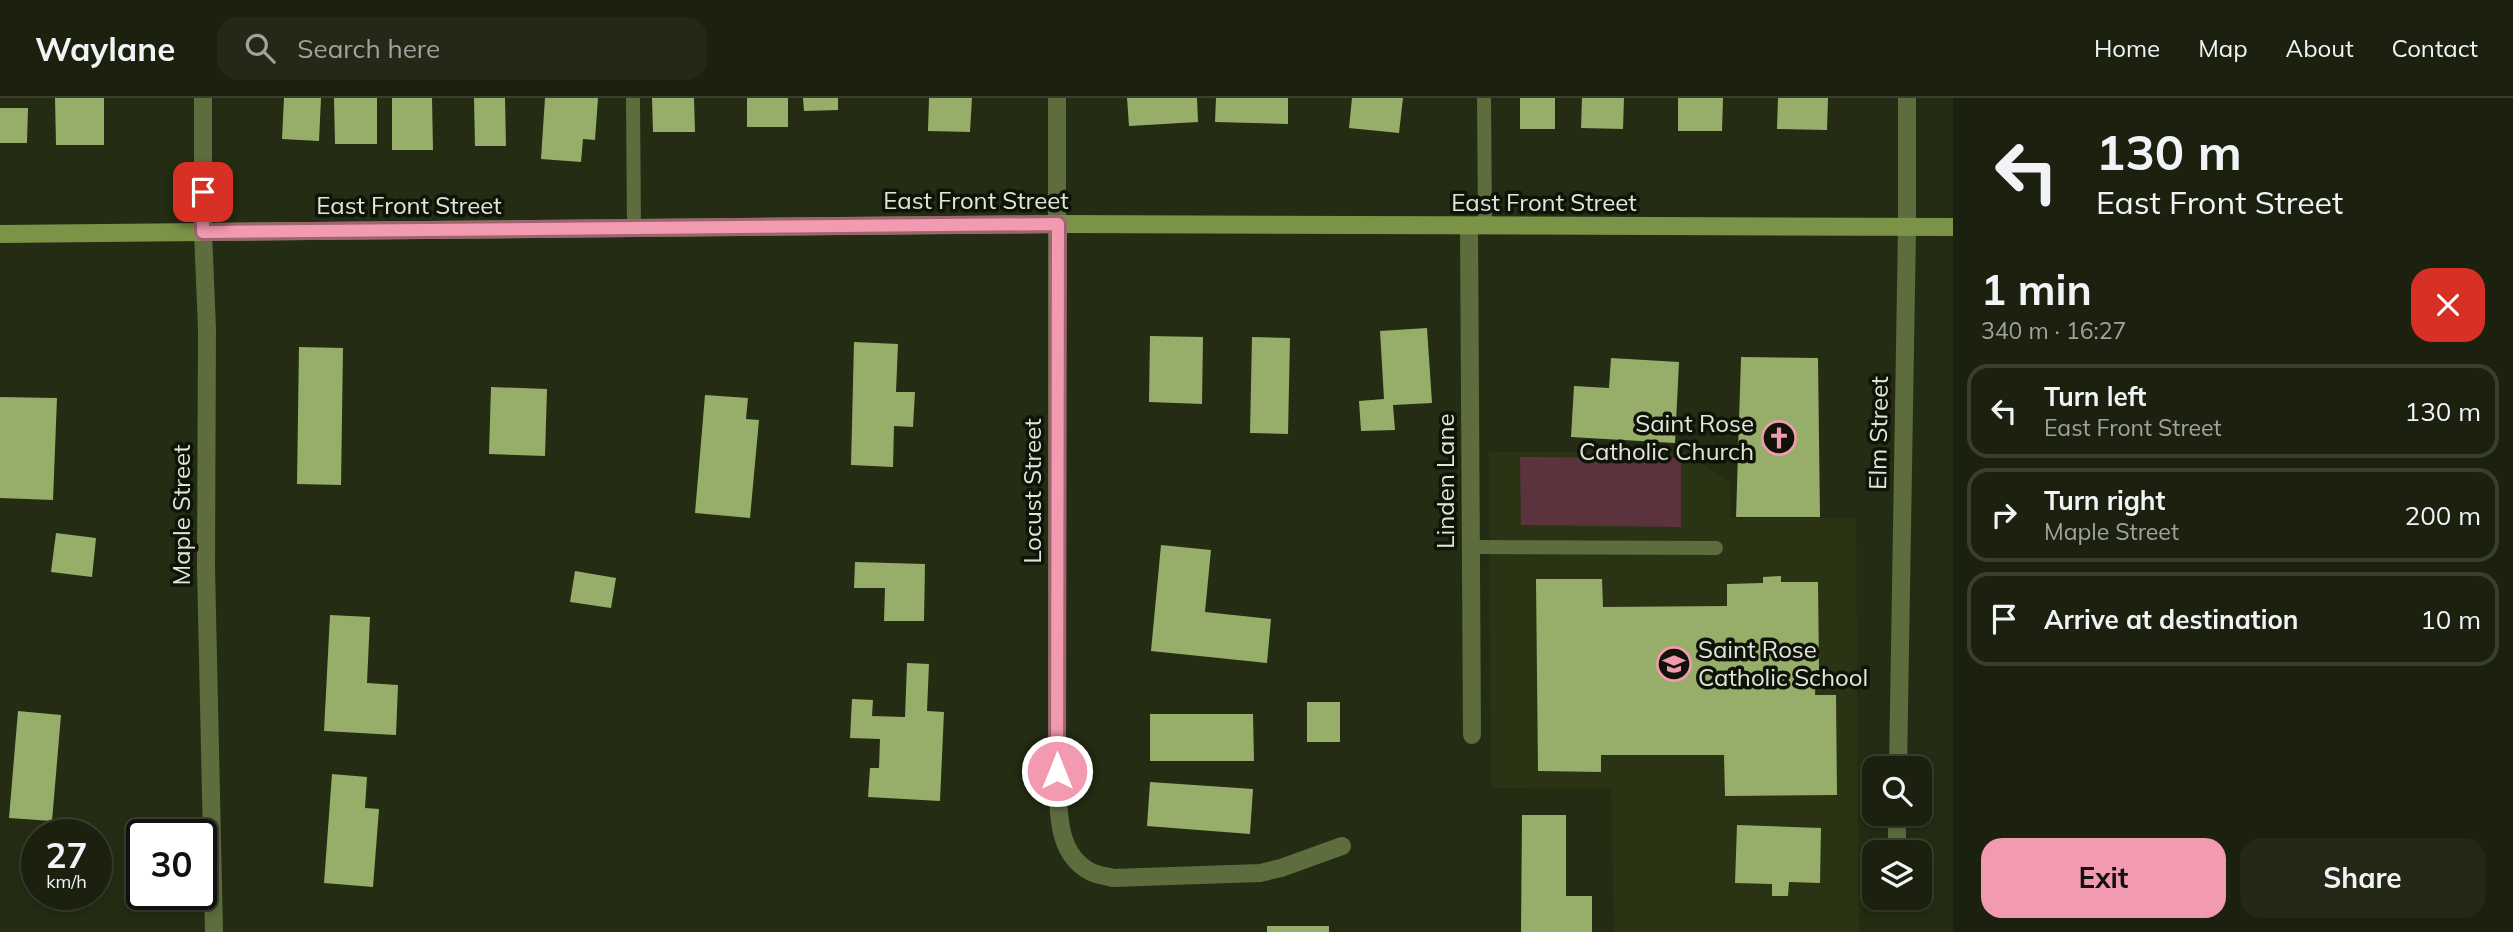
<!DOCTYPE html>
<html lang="en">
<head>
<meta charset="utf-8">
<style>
  :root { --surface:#1b210e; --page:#242917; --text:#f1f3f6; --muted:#a0a39e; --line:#393e2e; --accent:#f29ab0 }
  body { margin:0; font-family:Mulish,sans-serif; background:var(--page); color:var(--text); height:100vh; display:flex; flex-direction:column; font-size:26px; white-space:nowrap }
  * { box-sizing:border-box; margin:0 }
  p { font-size:23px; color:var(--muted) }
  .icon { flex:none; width:38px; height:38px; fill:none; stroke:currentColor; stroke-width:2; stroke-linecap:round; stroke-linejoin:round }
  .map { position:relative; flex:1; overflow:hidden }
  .drawer { display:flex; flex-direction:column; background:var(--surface); width:560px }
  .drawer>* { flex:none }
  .top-card { background:#1b210e; color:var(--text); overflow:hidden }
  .fabs { position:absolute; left:1862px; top:658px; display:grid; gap:14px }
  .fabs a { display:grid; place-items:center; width:70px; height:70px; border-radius:14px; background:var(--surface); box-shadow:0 4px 10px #0003,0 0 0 2px var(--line); font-size:35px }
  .speed { position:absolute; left:21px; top:721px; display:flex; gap:14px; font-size:35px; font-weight:700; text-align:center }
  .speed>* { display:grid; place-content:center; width:91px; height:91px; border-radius:50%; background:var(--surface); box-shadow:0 4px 10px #0003,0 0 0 2px var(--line); line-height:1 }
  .speed small { font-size:18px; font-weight:400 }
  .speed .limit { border:4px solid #111; border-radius:10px; background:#fff; color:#111 }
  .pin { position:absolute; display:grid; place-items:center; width:60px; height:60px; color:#fff; margin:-30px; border-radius:14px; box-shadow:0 4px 10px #0006 }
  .me { position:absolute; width:77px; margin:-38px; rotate:0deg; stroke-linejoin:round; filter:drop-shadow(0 0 5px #0008) }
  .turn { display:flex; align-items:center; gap:24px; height:147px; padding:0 28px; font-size:32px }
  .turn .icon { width:91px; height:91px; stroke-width:2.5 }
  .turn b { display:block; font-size:49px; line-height:60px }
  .round { display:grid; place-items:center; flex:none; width:74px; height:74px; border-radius:21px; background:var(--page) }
  .overview { display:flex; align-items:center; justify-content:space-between; height:119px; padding:0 28px }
  h1 { font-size:42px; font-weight:700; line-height:52px }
  .button { display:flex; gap:14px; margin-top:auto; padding:14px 28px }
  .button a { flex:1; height:80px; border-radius:21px; background:var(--accent); color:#111; font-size:28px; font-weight:700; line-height:80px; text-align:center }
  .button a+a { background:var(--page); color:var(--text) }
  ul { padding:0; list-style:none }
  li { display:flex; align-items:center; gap:21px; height:94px; margin:0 14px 10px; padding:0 14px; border:4px solid var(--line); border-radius:21px }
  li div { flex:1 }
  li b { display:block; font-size:26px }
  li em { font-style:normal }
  header { display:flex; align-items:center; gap:42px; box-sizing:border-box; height:98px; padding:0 35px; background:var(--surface); border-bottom:2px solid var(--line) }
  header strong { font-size:33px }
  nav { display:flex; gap:38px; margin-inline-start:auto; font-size:24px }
  .search { width:490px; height:63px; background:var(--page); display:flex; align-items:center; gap:18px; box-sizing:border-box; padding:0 24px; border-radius:21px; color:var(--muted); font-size:26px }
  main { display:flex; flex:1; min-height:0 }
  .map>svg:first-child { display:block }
  .built { fill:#2a3414 }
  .green { fill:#5b333d }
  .building { fill:#96ae69 }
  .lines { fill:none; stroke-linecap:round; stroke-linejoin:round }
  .lane { stroke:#5d6d3e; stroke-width:14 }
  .street { stroke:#5d6d3e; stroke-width:18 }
  .secondary { stroke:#7b9347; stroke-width:18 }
  .route-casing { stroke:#9d6472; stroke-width:18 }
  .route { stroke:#f29ab0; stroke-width:12 }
  .labels { text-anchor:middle; stroke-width:7; stroke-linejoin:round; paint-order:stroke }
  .street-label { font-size:24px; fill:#e1e7d8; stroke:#0f1308 }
  .poi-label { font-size:24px; fill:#e1e7d8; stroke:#0f1308; text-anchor:end }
</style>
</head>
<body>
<header>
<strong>Waylane</strong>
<div class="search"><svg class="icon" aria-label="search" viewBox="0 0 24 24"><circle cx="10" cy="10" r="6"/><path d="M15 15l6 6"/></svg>Search here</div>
<nav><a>Home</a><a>Map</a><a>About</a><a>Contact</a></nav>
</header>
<main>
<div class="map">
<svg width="1953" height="834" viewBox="0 0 1953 834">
  <rect width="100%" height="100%" fill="#242c13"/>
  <!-- built -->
  <polygon class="built" points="1489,354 1685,354 1730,384 1731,420 1856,420 1859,834 1614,834 1611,691 1491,690"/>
  <!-- green -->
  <polygon class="green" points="1520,359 1681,360 1681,429 1521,427"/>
  <!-- building -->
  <g class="building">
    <polygon points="55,0 104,0 104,47 56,47"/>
    <polygon points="284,0 321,0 319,43 282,41"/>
    <polygon points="334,0 377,0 377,46 335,46"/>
    <polygon points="392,0 432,0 433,52 392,52"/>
    <polygon points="474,0 505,0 506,48 475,48"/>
    <polygon points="545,0 598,0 595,42 583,41 581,64 541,61"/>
    <polygon points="652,0 694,0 695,34 653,34"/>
    <rect x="747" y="0" width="41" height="29"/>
    <polygon points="803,0 838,0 838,12 804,13"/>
    <polygon points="929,0 972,0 970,34 928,33"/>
    <polygon points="1127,0 1197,0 1198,24 1129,28"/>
    <polygon points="1216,0 1288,0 1288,26 1215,24"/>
    <polygon points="1352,0 1403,0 1399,35 1349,30"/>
    <rect x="1520" y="0" width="35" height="31"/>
    <polygon points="1582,0 1624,0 1623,31 1581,30"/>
    <polygon points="1678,0 1723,0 1722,33 1678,33"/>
    <polygon points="1778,0 1828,0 1827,32 1777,31"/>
    <polygon points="0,10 28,10 27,45 0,45"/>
    <polygon points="1427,230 1432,305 1393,307 1395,332 1361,333 1359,303 1384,301 1380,233"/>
    <polygon points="1150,238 1203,239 1202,306 1149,304"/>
    <polygon points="1252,239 1290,240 1288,336 1250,335"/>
    <polygon points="854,244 898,246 896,294 915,294 913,329 894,328 893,369 851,367"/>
    <polygon points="299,249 343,250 341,387 297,386"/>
    <polygon points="1741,259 1818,260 1820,419 1736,419"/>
    <polygon points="1611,260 1679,264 1675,345 1571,339 1574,288 1609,290"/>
    <polygon points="491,289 547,291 545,358 489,356"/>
    <polygon points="705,297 748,300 746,321 759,322 750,420 695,415"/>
    <polygon points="0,299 57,300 53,402 0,400"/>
    <polygon points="56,435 96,440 92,479 51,474"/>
    <polygon points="1161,447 1211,452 1205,514 1271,521 1267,565 1151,553"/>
    <polygon points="855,464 925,466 924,523 884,523 885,490 854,490"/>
    <polygon points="575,473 616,480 611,510 570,504"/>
    <polygon points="1781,478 1781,484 1818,484 1819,572 1816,572 1815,597 1836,597 1837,697 1725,698 1724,657 1601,657 1601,674 1538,673 1536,481 1602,481 1603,509 1727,508 1727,486 1763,485 1763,479"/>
    <polygon points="330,517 370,519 367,585 398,587 396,637 324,633"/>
    <polygon points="907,565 929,566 927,613 944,614 940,703 868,699 870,670 879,670 880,641 850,640 852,601 873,602 872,618 905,619"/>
    <rect x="1307" y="604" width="33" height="40"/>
    <polygon points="18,613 61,617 52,723 9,720"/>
    <polygon points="1150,616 1253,616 1254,663 1150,663"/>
    <polygon points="332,676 367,679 365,710 379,711 373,789 324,785"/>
    <polygon points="1150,684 1253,691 1250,736 1147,728"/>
    <polygon points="1522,717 1566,717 1566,798 1592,798 1592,834 1521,834"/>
    <polygon points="1737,727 1821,730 1820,785 1789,784 1788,798 1772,798 1772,786 1735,785"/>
    <rect x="1267" y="828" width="62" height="6"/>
  </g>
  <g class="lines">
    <!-- lane -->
    <g class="lane">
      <polyline points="633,0 634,131"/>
      <polyline points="1484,0 1485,129"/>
      <polyline points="1471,449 1716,450"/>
    </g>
    <!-- street -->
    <g class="street">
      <polyline points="203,0 203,134 207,231 206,469 214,834"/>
      <path d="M1057 0V673C1059 708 1054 755 1091 774 1097 777 1106 778 1113 780L1260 775 1281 770 1342 748"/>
      <polyline points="1469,129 1472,637"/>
      <polyline points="1898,670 1907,130 1907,0"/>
      <polyline points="1897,741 1897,716"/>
    </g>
    <!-- secondary -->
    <polyline class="secondary" points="0,136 1058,126 1953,129"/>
  </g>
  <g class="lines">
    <!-- route casing -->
    <g class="route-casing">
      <polyline id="route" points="203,94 203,134 1058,126 1057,673"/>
    </g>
    <!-- route -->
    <use href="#route" class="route"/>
  </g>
  <!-- icons -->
  <defs>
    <g id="church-ring" transform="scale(1.75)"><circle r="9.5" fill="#0f1308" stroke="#f29ab0" stroke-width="1.5"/><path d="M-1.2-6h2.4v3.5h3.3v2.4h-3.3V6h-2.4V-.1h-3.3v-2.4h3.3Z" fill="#f29ab0"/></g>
    <g id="school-ring" transform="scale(1.75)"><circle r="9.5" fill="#0f1308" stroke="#f29ab0" stroke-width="1.5"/><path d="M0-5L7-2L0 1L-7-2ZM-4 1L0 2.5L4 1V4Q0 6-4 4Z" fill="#f29ab0"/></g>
  </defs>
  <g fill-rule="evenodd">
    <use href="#church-ring" x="1779" y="340"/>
    <use href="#school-ring" x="1674" y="566"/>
  </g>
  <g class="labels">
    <!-- street labels -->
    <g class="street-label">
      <text x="976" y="111">East Front Street</text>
      <text x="1544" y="113">East Front Street</text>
      <text x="409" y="116">East Front Street</text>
      <text transform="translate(1879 335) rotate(-89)" y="8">Elm Street</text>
      <text transform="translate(1446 383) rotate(-90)" y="8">Linden Lane</text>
      <text transform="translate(1033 393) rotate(-90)" y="8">Locust Street</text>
      <text transform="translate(182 417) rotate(-90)" y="8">Maple Street</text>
    </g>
    <!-- poi labels -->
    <g class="poi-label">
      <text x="1754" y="334">Saint Rose<tspan x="1754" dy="28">Catholic Church</tspan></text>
      <text x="1698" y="560" text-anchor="start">Saint Rose<tspan x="1698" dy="28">Catholic School</tspan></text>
    </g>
  </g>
</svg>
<div class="fabs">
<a><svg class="icon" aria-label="search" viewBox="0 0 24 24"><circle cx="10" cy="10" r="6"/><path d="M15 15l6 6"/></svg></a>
<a><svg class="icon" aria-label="layers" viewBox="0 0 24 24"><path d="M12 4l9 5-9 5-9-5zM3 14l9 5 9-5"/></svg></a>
</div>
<div class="speed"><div>27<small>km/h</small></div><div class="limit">30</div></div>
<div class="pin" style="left:203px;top:94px;background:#d93025"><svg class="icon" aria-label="arrive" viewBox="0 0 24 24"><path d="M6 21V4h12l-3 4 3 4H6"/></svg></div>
<svg class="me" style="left:1057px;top:673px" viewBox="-20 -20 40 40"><circle r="17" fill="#f29ab0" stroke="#fff" stroke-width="3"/><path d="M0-11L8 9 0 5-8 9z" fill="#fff"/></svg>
</div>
<section class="drawer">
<div class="top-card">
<div class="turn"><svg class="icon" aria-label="left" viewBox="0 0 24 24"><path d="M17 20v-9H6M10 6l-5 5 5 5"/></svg><div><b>130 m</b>East Front Street</div></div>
</div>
<div class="overview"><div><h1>1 min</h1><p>340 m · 16:27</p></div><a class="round" style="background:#d93025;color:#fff"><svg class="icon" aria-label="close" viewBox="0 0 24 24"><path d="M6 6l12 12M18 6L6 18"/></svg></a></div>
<ul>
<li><svg class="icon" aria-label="left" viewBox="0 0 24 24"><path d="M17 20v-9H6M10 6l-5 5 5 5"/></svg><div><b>Turn left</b><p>East Front Street</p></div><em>130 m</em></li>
<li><svg class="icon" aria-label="right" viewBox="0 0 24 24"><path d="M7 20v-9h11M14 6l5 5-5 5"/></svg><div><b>Turn right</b><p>Maple Street</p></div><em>200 m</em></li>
<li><svg class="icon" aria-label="arrive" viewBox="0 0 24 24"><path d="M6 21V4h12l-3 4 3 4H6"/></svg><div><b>Arrive at destination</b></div><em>10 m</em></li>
</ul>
<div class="button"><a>Exit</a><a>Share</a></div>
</section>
</main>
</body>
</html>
